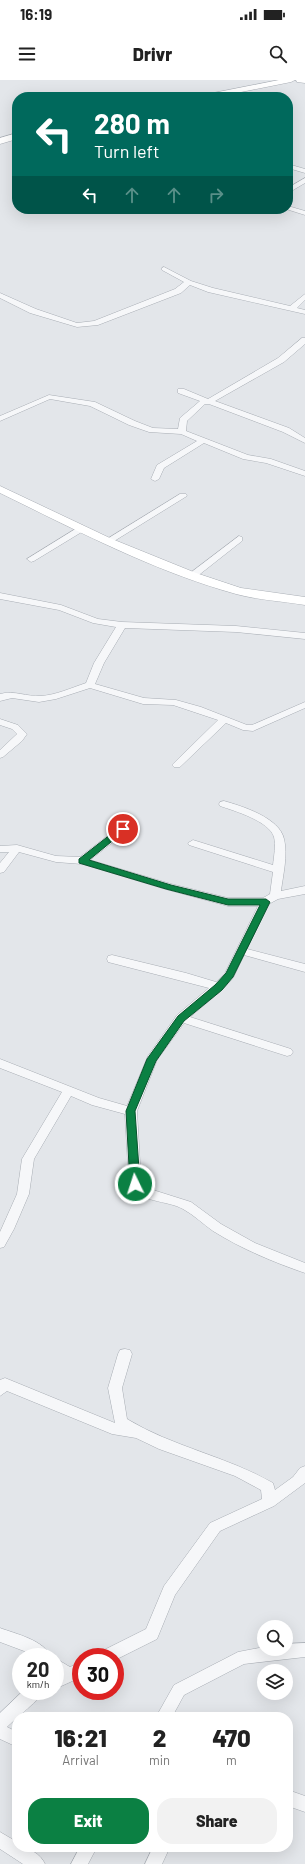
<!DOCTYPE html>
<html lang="en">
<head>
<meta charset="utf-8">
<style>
  :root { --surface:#fff; --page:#f2f2f2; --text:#222; --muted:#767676; --accent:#0b8043 }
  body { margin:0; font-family:Barlow,sans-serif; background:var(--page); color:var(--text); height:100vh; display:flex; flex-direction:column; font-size:15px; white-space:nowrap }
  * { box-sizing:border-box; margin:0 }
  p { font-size:13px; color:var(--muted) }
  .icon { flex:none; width:22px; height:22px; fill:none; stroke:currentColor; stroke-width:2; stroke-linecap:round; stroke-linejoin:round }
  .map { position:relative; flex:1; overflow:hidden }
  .panel { position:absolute; left:12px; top:1632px; width:281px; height:140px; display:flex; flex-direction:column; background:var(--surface); border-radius:16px; box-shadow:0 4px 16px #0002 }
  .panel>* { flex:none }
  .top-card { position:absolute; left:12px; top:12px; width:281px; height:122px; border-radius:16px; box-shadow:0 4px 16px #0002; background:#00695c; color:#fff; overflow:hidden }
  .fabs { position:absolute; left:257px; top:1540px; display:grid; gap:8px }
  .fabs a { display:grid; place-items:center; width:36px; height:36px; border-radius:50%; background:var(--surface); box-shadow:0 4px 16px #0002; font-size:20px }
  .speed { position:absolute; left:12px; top:1568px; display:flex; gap:8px; font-size:20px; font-weight:700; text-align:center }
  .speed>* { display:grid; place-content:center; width:52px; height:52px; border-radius:50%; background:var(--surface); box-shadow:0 4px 16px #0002; line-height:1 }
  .speed small { font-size:10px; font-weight:400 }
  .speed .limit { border:6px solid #d22; background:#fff; color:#111 }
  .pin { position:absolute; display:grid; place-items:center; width:34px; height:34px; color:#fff; margin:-17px; border:2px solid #fff; border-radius:50%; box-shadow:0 1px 4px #0007 }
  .me { position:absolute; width:44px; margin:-22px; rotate:356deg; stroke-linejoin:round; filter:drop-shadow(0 0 3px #0008) }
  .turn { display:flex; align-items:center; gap:14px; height:84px; padding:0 16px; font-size:18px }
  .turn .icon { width:52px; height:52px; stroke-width:2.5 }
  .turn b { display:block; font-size:28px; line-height:34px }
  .lanes { display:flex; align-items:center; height:38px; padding:0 16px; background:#0003; justify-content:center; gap:20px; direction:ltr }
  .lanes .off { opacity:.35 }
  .eta { display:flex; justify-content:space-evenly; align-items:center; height:68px; text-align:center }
  .eta b { font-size:24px; font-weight:800; line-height:28px }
  .button { display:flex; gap:8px; margin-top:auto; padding:8px 16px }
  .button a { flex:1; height:46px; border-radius:16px; background:var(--accent); color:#fff; font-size:16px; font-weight:800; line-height:46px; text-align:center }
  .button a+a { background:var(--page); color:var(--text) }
  .status { display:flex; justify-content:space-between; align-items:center; height:28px; padding:0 20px; background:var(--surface); direction:ltr }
  .status svg { height:11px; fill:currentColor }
  header { display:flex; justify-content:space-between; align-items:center; height:52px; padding:0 16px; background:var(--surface); font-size:18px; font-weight:800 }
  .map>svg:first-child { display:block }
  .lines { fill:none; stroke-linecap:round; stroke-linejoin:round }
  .street-casing { stroke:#a8adb4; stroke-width:1 }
  .secondary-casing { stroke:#a8adb4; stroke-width:1 }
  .street { fill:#f6f7f9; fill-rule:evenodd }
  .secondary { fill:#fff; fill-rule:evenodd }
  .route { fill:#0b8043; stroke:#07532c }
</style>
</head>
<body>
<div class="status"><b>16:19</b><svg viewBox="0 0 49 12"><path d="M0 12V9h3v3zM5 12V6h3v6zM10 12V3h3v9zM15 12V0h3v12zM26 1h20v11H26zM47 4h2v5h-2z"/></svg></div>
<header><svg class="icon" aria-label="menu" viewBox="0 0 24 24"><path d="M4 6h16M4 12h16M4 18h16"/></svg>Drivr<svg class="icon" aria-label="search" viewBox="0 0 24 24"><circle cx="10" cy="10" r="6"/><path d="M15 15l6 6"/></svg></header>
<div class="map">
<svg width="305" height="1784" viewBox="0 0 305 1784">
  <rect width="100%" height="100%" fill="#e3e6ea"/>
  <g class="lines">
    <!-- street casing -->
    <g class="street-casing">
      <g id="street">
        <polygon points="288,84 305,89 305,93 288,88"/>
        <polygon points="305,98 305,103 288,113 288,108"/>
        <polygon points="288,126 305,131 305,135 286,129 288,129"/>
        <polygon points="164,187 191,201 213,208 290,226 305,214 305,220 297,228 305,230 305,234 208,212 190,205 181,213 98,245 77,247 30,233 0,218 0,213 36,229 77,243 94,241 175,209 184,202 162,190 162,188"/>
        <polygon points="302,258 305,258 305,264 284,282 215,321 289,348 305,358 305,363 283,352 209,324 205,324 187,341 186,351 248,375 271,379 305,391 305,396 266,383 243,379 204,363 164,388 159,399 155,401 151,399 157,385 197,361 181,354 149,352 129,345 90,326 50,319 0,341 0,336 49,315 95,322 135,341 153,348 178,349 180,338 200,321 178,313 178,309 184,309 208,319 278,278"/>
        <polygon points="180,414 186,414 187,416 111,463 108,464 104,461"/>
        <polygon points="82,445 86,448 85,450 34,481 31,482 27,479"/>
        <polygon points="239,456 242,457 242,461 195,498 189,498 189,494"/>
        <path d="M0 513 61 525 98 539 122 542 236 546 305 553V559L236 552 125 548 104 583 95 604 144 618 176 620 201 627 247 645H252L305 622V628L253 651 243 650 226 643 180 687H174L172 685 174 683 218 640 173 625 143 624 90 608 56 619 39 622 12 618 0 621V614C14 610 27 617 41 616 56 615 71 608 86 603L94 583 116 547 93 543 59 530 0 519Z"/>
        <polygon points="0,639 18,645 27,654 22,661 3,677 0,678 0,670 17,654 12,649 0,645"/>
        <path d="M224 721C242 726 280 738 284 759 288 775 283 795 281 811L305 806V814L278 819 269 824 247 869 305 884V892L244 875 233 898 222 910 190 937 291 969 293 972 291 975 287 976 184 943 157 980 137 1031 141 1102 153 1110 191 1122 221 1144 255 1163 305 1183V1193C273 1182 242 1169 213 1151 203 1144 194 1135 183 1129 167 1120 139 1123 129 1104L125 1034 92 1025 71 1016 34 1079 29 1114 14 1149 4 1167 0 1168V1152L17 1114 22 1079 62 1012 0 988V979L99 1018 127 1026 148 976 177 935 209 908 108 882 107 879 108 876 112 875 186 893 216 902 225 893 258 826H228L165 809 82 784 56 782 19 772 4 792 0 793V783L9 772H0V766L17 765 56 776 80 777 119 747 123 746 128 749 127 751 90 780 171 804 228 818H263L270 814 273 792 189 765 188 763 193 760 273 785C274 776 276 765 274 757 269 741 235 731 220 726L219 724 220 722Z"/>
        <path d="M125 1269 130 1270 132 1274 122 1308 127 1339C173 1367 226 1376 273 1403L275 1410 293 1397 300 1388 305 1386V1403L274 1426 220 1451 175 1515 157 1559 115 1580V1577H98L100 1572 146 1549 164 1506 210 1443 262 1419 261 1410 235 1396 159 1369 136 1358 112 1354 7 1311 0 1316V1300L5 1298 115 1343 108 1308 118 1274 120 1270Z"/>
        <path d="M0 1548C16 1554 44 1560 51 1577H32L24 1571 0 1562Z"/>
        <polygon points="305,1563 305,1577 244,1584 184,1615 172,1637 156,1637 174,1605 238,1572 264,1567 264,1569 286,1569 286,1564"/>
        <polygon points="55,1578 70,1587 81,1582 81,1597 55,1609"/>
        <path d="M23 1611H45C42 1617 14 1640 7 1647L17 1652V1667L0 1659V1633Z"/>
        <polygon points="288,1710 305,1716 305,1732 288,1726"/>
        <path d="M0 1752 17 1762V1767C28 1767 41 1774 45 1784H23L0 1769Z"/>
        <polygon points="80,1767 97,1767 88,1784 71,1784"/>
        <polygon points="153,1767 170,1767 162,1784 145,1784"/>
      </g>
    </g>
    <!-- secondary casing -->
    <g class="secondary-casing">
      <g id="secondary">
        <polygon points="279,0 295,0 291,2 216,17 199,17 203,15"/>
        <polygon points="296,0 305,0 305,3 297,2"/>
        <polygon points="17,53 17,59 0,64 0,58"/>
        <path d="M0 406 112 459 196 493 241 508 305 517V525C282 521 258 520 236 514 153 491 76 450 0 413Z"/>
      </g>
    </g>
    <!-- street -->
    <use href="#street" class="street"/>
    <!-- secondary -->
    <use href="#secondary" class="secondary"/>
  </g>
  <!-- route -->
  <polygon class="route" points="120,747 123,747 127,749 89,780 171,805 228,819 266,819 270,822 233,897 222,910 184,941 156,981 135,1031 140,1104 135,1108 130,1104 126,1031 147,979 178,936 215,905 226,893 260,825 228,825 166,809 79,783 79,779"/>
</svg>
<div class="fabs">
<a><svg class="icon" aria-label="search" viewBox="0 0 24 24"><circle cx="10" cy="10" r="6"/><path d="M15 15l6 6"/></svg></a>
<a><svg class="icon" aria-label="layers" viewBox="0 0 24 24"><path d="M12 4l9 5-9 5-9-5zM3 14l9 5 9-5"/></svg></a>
</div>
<div class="speed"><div>20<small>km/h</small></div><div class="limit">30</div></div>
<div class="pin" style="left:123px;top:749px;background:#d93025"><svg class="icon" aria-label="arrive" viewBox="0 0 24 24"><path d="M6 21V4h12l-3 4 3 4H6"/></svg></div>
<svg class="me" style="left:135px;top:1104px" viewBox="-20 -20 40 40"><circle r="17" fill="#0b8043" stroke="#fff" stroke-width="3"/><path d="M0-11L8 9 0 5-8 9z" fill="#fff"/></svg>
<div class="top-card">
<div class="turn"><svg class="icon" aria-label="left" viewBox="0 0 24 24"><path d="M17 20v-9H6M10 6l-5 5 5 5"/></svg><div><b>280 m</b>Turn left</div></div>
<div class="lanes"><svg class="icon" aria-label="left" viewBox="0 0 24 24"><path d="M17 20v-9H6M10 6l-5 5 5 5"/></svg><svg class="icon off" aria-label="ahead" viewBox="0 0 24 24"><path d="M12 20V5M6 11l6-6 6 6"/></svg><svg class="icon off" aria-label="ahead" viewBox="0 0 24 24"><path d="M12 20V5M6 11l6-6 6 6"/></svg><svg class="icon off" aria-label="right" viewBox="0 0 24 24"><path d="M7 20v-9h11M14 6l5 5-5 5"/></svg></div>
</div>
<section class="panel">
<div class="eta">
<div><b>16:21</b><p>Arrival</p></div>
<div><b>2</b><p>min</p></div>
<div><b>470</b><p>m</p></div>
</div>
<div class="button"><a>Exit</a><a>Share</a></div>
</section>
</div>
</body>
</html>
